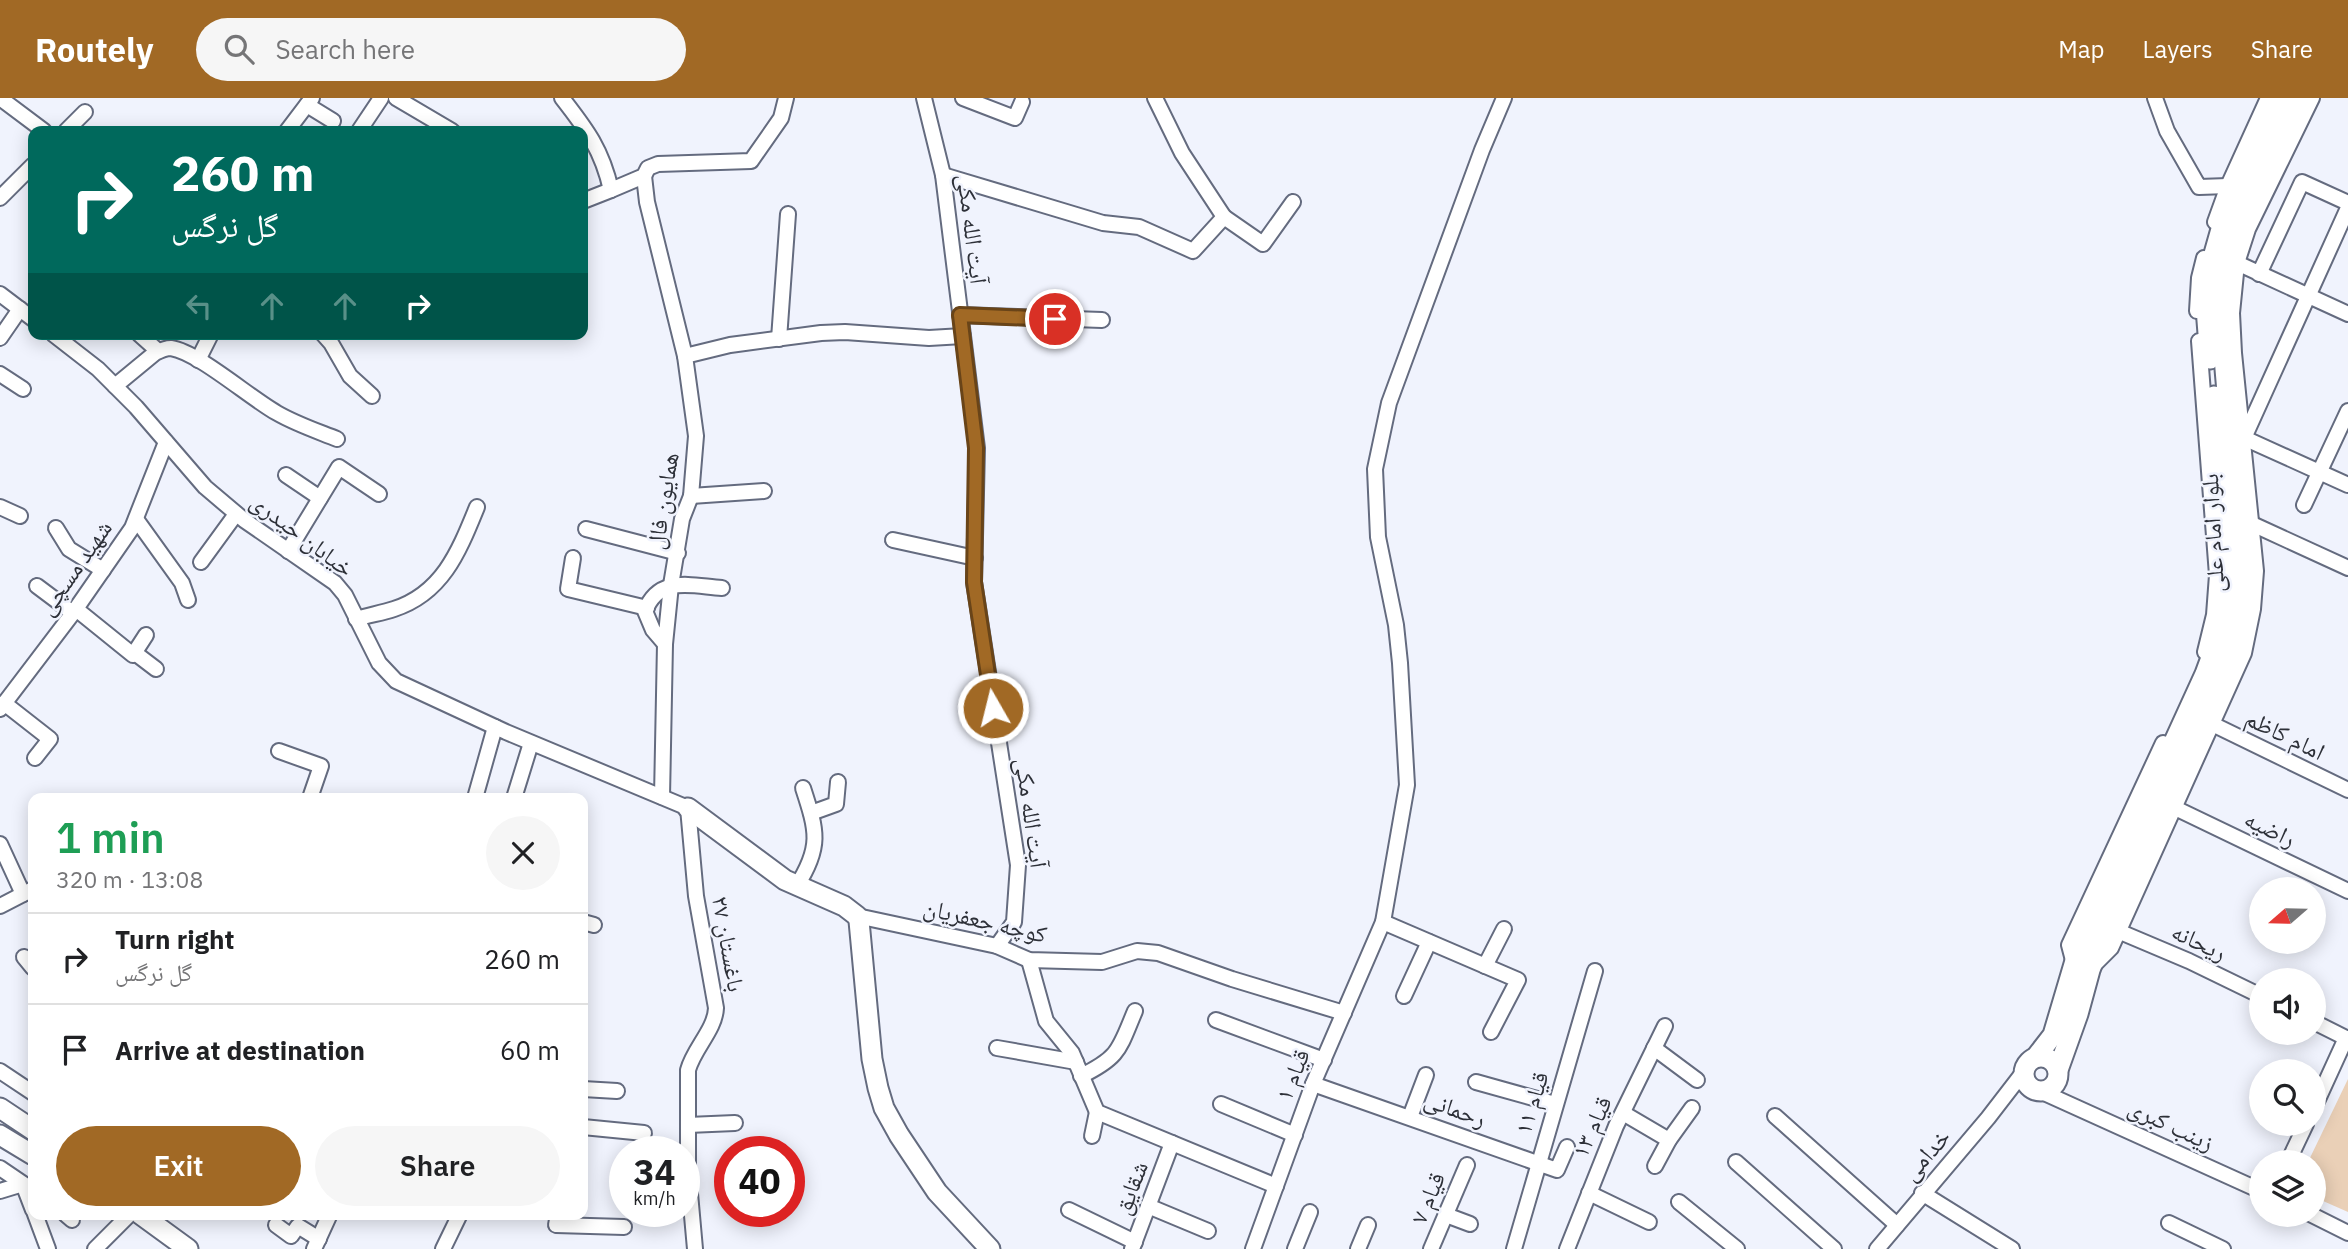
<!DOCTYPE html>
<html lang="en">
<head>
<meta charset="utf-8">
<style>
  :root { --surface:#fff; --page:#f6f6f6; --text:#202124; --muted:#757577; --line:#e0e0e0; --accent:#a16925 }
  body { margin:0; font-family:"IBM Plex Sans","Noto Naskh Arabic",sans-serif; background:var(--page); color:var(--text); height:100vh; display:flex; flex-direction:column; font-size:26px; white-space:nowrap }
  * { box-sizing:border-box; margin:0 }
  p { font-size:23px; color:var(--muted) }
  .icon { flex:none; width:38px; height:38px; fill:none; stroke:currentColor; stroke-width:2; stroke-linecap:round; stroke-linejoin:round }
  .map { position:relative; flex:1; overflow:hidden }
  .side { position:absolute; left:28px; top:695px; width:560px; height:427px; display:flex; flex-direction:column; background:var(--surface); border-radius:14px; box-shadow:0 4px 18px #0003 }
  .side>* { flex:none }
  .guide { position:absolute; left:28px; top:28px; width:560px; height:214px; border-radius:14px; box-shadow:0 4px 18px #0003; background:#00695c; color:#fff; overflow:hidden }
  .needle { width:46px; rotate:250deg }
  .controls { position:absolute; left:2249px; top:779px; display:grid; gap:14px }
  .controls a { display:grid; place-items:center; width:77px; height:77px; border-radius:50%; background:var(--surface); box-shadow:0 4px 18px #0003; font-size:35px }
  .speed { position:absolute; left:609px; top:1038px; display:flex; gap:14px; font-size:35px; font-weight:700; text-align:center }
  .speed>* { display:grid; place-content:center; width:91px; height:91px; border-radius:50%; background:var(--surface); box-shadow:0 4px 18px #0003; line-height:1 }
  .speed small { font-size:18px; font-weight:400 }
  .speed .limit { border:10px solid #d22; background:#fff; color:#111 }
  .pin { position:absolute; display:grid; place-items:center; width:60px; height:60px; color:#fff; margin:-30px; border:4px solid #fff; border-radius:50%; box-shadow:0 2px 7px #0007 }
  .me { position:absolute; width:77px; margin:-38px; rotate:352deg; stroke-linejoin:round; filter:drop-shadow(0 0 5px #0008) }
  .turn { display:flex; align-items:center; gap:24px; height:147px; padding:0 28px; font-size:32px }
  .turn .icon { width:91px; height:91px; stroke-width:2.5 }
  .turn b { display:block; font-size:49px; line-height:60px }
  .lanes { display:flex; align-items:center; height:66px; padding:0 28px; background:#0003; justify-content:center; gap:35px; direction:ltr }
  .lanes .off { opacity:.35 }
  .round { display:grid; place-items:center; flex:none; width:74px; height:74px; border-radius:37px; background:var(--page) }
  .summary { display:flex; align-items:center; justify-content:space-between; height:119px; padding:0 28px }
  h1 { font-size:42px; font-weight:600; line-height:52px; color:#1e9e55 }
  .primary-button { display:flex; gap:14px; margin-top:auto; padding:14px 28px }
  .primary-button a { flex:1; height:80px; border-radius:42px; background:var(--accent); color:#fff; font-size:28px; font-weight:600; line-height:80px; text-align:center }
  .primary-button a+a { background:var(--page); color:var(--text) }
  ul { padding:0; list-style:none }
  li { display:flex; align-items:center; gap:21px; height:91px; padding:0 28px; border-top:2px solid var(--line) }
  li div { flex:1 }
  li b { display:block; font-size:26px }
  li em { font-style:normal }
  header { display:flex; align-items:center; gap:42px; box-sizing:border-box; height:98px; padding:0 35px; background:var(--accent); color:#fff }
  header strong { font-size:33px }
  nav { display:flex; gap:38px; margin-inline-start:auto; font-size:24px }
  .search { width:490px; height:63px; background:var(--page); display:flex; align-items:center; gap:18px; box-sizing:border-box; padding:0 24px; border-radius:38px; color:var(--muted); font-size:26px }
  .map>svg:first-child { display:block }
  .green { fill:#ead0b7 }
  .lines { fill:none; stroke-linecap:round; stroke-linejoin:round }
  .minor-casing { stroke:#646b7f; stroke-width:18 }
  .major-casing { stroke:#646b7f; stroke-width:23 }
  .minor { stroke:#fff; stroke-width:14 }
  .major { stroke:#fff; stroke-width:19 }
  .route-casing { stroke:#694418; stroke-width:18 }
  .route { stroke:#a16925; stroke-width:12 }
  .labels { text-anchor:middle; stroke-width:5; stroke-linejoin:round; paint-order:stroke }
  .street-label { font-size:24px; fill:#2d3038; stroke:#f0f3fd }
</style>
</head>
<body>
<header>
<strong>Routely</strong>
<div class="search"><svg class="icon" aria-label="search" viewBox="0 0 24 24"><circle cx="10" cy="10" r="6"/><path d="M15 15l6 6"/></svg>Search here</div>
<nav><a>Map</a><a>Layers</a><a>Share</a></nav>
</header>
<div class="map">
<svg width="2348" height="1151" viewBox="0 0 2348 1151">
  <rect width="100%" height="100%" fill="#f0f3fd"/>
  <!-- green -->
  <polygon class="green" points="2348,981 2348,1114 2314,1099 2314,1064 2308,1064"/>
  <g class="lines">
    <!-- minor casing -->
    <g class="minor-casing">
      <g id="minor">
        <polyline points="396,0 452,33"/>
        <path d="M562 0C587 32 602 52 611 92L644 78 648 70 658 66 751 63 781 20 786 0"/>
        <polyline points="924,0 943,77 977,350 974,484 1018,767 1014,824 997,848"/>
        <polyline points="963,0 1015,20 1022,4"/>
        <polyline points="2155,0 2167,33 2199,89 2228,88"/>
        <polyline points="4,3 44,33"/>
        <polyline points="307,7 333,23"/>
        <polyline points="66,33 85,14"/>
        <polyline points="287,33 312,0"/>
        <polyline points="359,33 381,0"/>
        <polyline points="943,77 1103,125 1139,129 1193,153 1224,119 1182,55 1155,0"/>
        <polyline points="644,78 647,104 685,258 696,338 691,398 682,421 671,487 665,546 662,699"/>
        <polyline points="0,100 33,67"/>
        <polyline points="583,103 611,92"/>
        <polyline points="2348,110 2244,340 2348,387"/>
        <polyline points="1224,119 1263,146 1293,104"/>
        <polyline points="2215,124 2228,88 2268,0"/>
        <polyline points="2237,165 2348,216"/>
        <polyline points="2259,176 2302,84 2348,105"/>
        <polyline points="0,196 33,221"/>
        <polyline points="2197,213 2199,180 2204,160"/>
        <polyline points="960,217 1102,222"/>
        <path d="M53 236 98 271 136 309 205 389 244 422 335 485 345 497 379 565 396 583 506 634 688 710 696 798 716 910C715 932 694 950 688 972V1073L695 1151"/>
        <polyline points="139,236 158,253"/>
        <polyline points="323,236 331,245 350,278 372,298"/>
        <polyline points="0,240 20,211"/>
        <polyline points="779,241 788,116"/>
        <polyline points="2199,243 2217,477 2214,517 2205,554"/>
        <polyline points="685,258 730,247 821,235 845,234 929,240 963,238"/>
        <polyline points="198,262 211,236"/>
        <polyline points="0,276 23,291"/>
        <path d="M115 288 155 255C161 252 165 250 171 250 198 254 250 300 277 315 296 326 317 333 337 341"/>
        <polyline points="286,377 320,400"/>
        <polyline points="691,398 764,393"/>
        <polyline points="2304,407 2348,313"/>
        <polyline points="0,409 20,418"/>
        <polyline points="136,421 182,485 188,502"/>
        <polyline points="2244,424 2250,425 2348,470"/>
        <polyline points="56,430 69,451 103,472"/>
        <polyline points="586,431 678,455"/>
        <polyline points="893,442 975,460"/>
        <polyline points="288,453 339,369 379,396"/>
        <polyline points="573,460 568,491 647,510"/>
        <polyline points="201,464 236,416"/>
        <polyline points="37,488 73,515"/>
        <polyline points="76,511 133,557 146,537"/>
        <path d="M356 521C369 517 382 515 394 511 443 495 459 453 477 409"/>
        <path d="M665 546 653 532 645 513C659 477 691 488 722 490"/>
        <polyline points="135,555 156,571"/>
        <polyline points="4,605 50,641 35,660"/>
        <polyline points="0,611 73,515 132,430 166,344"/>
        <polyline points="2206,623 2348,692"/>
        <polyline points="279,653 321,668 310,700"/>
        <polyline points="475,700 495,629"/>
        <polyline points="514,700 531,645"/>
        <polyline points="2173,709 2348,793"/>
        <polyline points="811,715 836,706 838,684"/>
        <polyline points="0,746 23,796"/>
        <path d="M796 789C822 749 817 733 803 690"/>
        <polyline points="0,808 33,791"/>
        <polyline points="857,818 997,848 1029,862 1102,864 1137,853 1158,855 1232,881 1344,915"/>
        <polyline points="583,824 594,827"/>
        <polyline points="1383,824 1518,882 1491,934"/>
        <polyline points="2118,833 2189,863 2261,898"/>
        <polyline points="24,859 33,870"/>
        <polyline points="1029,862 1046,923 1072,955 1097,1014 1276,1088"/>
        <polyline points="2074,866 2069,847 2163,645"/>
        <polyline points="2095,866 2111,850 2244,555 2253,511 2256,473 2234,255 2232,215 2237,165 2248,131 2312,0"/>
        <polyline points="1485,868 1504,831"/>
        <polyline points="1404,898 1429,844"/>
        <polyline points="1216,922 1324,962"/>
        <polyline points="2314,924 2348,941"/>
        <polyline points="997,950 1076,964"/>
        <polyline points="1654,950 1697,982"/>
        <polyline points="0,973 33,995"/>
        <path d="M1081 978C1120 959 1119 951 1135 913"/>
        <polyline points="1476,984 1555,1006"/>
        <polyline points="1313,986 1557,1072 1567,1049"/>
        <polyline points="583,991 617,993"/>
        <polyline points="2040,993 2261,1093"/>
        <polyline points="1221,1006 1295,1037"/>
        <polyline points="2314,1010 2346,940"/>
        <polyline points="1623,1015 1669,1042"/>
        <polyline points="1775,1018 1897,1127"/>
        <polyline points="1410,1019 1426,977"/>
        <polyline points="688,1027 735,1025"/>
        <polyline points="583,1029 644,1035"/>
        <polyline points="1092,1038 1097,1014"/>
        <polyline points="1736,1064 1834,1151"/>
        <polyline points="2288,1064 2306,1026"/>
        <polyline points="1655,1068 1669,1042 1692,1010"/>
        <polyline points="0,1070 28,1089"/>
        <polyline points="0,1093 23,1086 33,1112"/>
        <polyline points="1589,1095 1649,1124"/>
        <polyline points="1922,1095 2012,1151"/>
        <polyline points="1679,1104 1737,1151"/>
        <polyline points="1148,1108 1208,1133"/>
        <polyline points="1069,1112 1135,1144"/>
        <polyline points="35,1116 48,1151"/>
        <polyline points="65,1116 72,1122"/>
        <polyline points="558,1116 556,1127 624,1129"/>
        <polyline points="2310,1116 2348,1135"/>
        <polyline points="1446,1117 1470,1126"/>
        <polyline points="2169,1125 2223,1151"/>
        <polyline points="276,1127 291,1138 298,1128 319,1141"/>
        <polyline points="95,1151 130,1116"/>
        <polyline points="314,1151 330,1116"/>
        <polyline points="443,1151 460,1116"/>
        <polyline points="1132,1151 1172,1045"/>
        <polyline points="1253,1151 1313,986 1383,824 1407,687 1400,565 1396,527 1378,439 1375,371 1389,305 1482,52 1504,0"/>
        <polyline points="1295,1151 1310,1114"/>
        <polyline points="1358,1151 1368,1127"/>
        <polyline points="1431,1151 1467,1067"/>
        <polyline points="1514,1151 1595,873"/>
        <polyline points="1567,1151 1616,1028 1665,928"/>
        <polyline points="1877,1151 1988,1020 2025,972"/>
      </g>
    </g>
    <!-- major casing -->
    <g class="major-casing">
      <g id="major">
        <polyline points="2210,261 2206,210 2210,170 2221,131 2280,0"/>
        <polyline points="688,710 785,782 844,808 857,818 859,823 872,961 878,990 884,1010 899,1037 937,1094 990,1151"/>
        <polyline points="2036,959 2053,937 2077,856 2205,576 2222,530 2228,480 2214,298"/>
        <circle cx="2041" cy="976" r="17"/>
        <polyline points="2058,972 2078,916 2090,872 2107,827 2232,553 2240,511 2243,481 2222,236 2221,195 2227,157 2238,125 2297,0"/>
        <polyline points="0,1010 33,1032"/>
        <polyline points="0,1037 33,1057"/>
        <polyline points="140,1116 188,1151"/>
      </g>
    </g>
    <!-- minor -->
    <use href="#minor" class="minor"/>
    <!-- major -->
    <use href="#major" class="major"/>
  </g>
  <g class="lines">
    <!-- route casing -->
    <g class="route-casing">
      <polyline id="route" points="993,610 974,484 976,350 960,217 1055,221"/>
    </g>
    <!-- route -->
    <use href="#route" class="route"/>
  </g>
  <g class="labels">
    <!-- street labels -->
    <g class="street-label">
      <text transform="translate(972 131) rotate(83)" y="8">آیت الله مکی</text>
      <text transform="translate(663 403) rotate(-81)" y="8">همایون فال</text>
      <text transform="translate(2213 435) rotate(-93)" y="8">بلوار امام علی</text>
      <text transform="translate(302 437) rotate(37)" y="8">خیابان حیدری</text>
      <text transform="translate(75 470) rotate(-55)" y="8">شهید مسچی</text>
      <text transform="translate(2285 637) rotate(26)" y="8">امام کاظم</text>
      <text transform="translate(1031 715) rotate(82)" y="8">آیت الله مکی</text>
      <text transform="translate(2270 731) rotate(26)" y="8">راضیه</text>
      <text transform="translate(985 823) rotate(13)" y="8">کوچه جعفریان</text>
      <text transform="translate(2199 844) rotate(25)" y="8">ریحانه</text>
      <text transform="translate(728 846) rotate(80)" y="8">باغستان ۲۷</text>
      <text transform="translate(1293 977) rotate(-68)" y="8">قیام ۱</text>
      <text transform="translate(1532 1005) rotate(-73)" y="8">قیام ۱۱</text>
      <text transform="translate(1455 1011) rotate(20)" y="8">رحمانی</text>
      <text transform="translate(2171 1027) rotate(25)" y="8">زینب کبری</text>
      <text transform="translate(1592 1029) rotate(-66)" y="8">قیام ۱۳</text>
      <text transform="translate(1926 1057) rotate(-49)" y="8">خدامی</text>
      <text transform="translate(1131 1090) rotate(-69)" y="8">شقایق</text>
      <text transform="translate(1428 1100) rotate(-67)" y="8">قیام ۷</text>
    </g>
  </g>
</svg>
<div class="controls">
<a><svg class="needle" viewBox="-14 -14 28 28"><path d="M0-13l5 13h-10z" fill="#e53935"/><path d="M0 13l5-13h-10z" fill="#757577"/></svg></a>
<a><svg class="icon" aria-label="sound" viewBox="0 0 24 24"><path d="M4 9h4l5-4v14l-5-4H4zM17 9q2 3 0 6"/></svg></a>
<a><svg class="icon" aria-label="search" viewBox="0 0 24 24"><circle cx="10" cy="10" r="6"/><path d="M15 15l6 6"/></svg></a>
<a><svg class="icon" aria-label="layers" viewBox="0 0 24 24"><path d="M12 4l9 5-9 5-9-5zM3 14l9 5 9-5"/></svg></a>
</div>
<div class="speed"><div>34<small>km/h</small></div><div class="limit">40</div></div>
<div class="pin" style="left:1055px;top:221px;background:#d93025"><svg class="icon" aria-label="arrive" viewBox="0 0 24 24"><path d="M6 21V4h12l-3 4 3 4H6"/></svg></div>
<svg class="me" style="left:993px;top:610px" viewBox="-20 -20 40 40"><circle r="17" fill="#a16925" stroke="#fff" stroke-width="3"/><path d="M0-11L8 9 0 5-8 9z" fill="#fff"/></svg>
<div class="guide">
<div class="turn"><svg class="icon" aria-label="right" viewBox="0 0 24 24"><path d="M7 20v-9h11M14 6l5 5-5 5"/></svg><div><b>260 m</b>گل نرگس</div></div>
<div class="lanes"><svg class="icon off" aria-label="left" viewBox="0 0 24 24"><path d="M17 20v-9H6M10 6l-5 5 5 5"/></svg><svg class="icon off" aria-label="ahead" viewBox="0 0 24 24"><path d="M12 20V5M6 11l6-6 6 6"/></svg><svg class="icon off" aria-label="ahead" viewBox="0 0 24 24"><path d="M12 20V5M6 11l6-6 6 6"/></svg><svg class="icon" aria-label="right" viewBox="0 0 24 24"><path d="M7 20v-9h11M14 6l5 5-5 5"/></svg></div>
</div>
<section class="side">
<div class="summary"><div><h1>1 min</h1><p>320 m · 13:08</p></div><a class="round"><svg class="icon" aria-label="close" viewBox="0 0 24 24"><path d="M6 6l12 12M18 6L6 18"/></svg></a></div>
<ul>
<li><svg class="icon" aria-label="right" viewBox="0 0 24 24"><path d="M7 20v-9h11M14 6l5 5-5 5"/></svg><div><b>Turn right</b><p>گل نرگس</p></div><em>260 m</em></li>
<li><svg class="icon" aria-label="arrive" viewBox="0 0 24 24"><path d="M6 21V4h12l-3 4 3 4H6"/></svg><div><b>Arrive at destination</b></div><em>60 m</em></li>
</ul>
<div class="primary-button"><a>Exit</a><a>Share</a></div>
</section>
</div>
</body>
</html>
